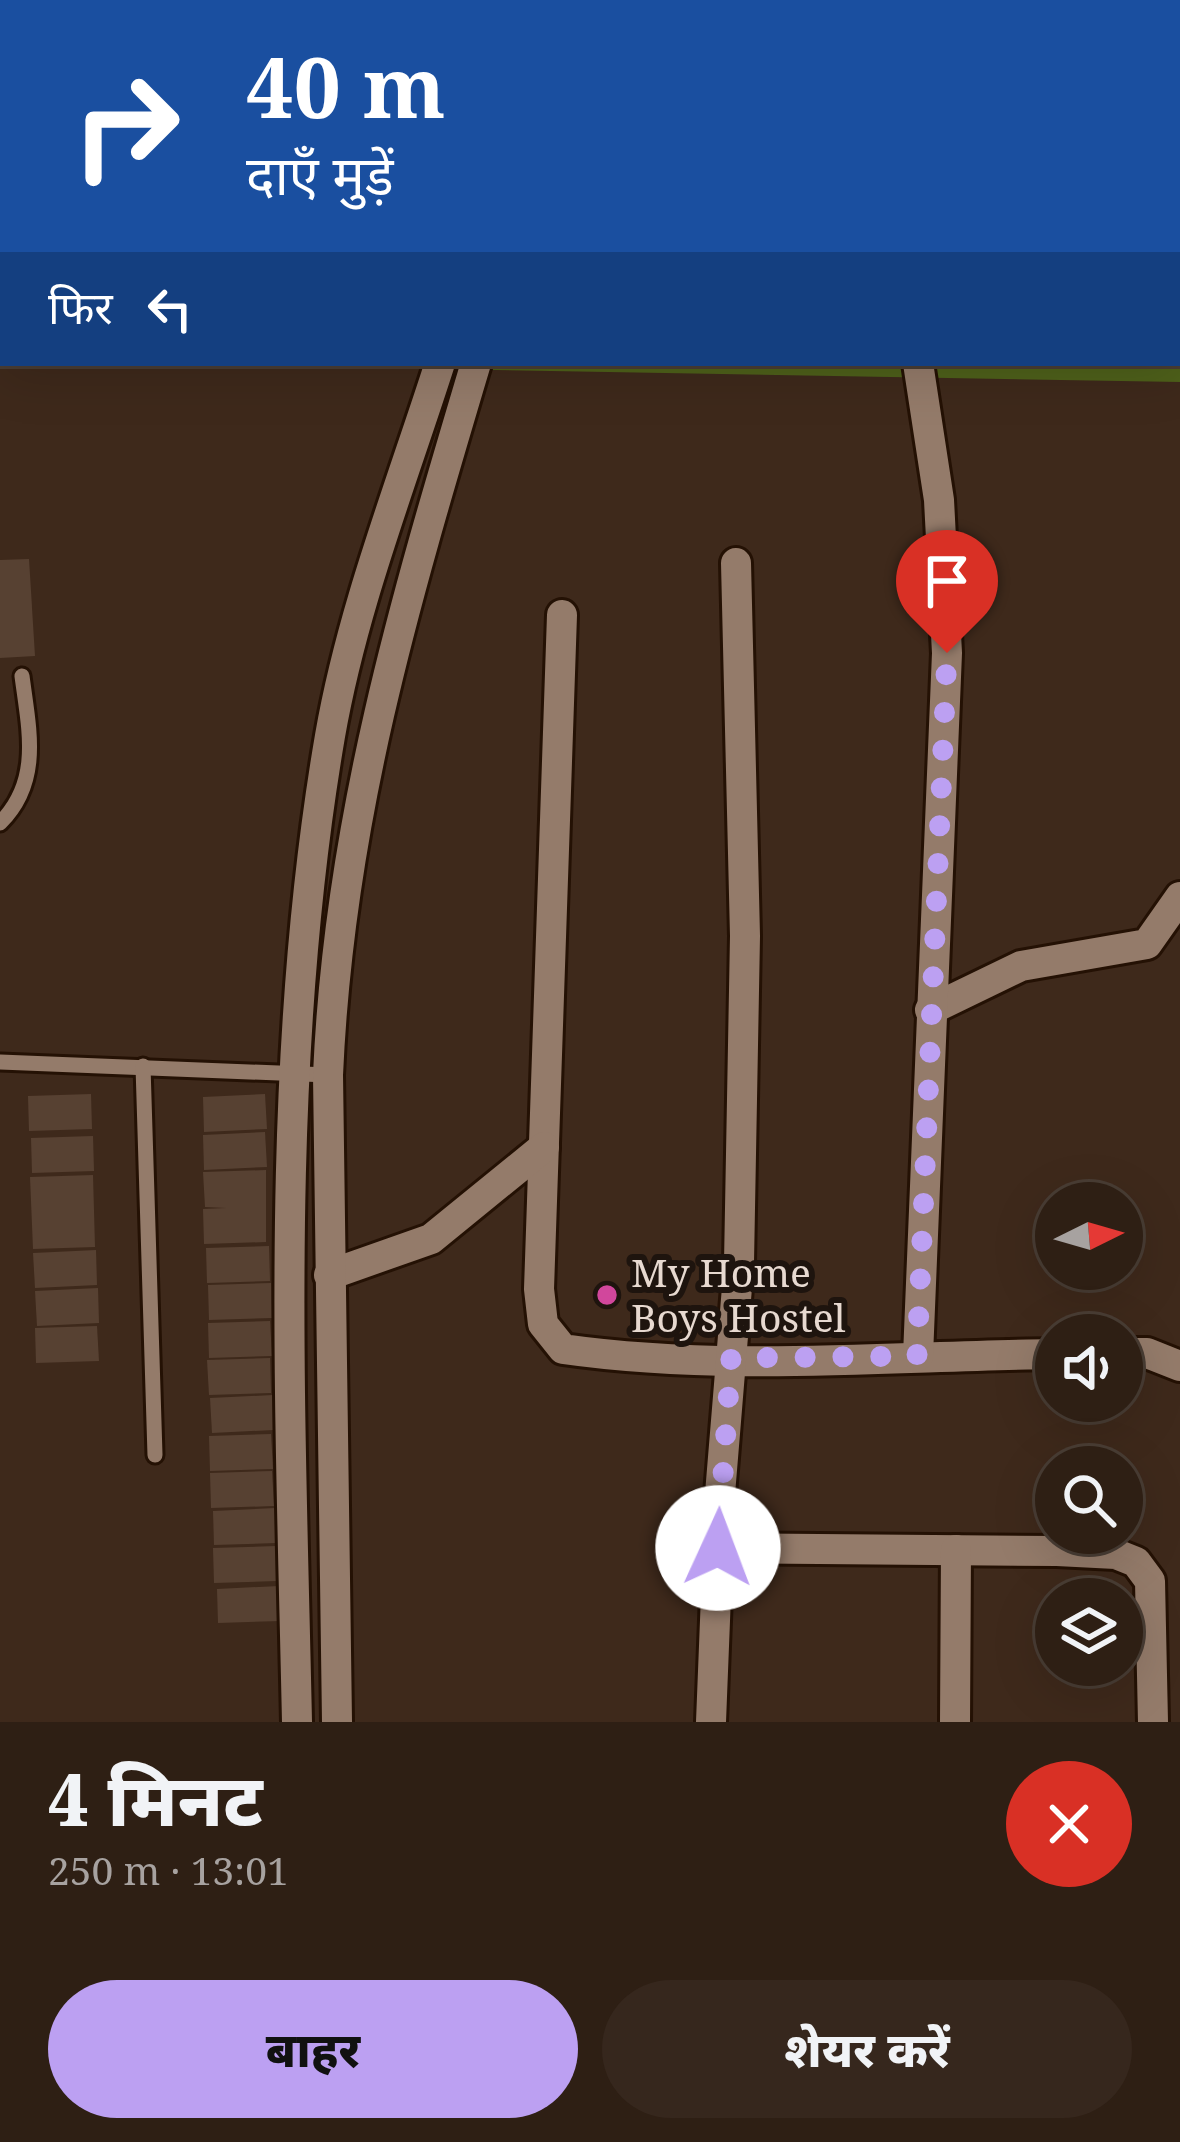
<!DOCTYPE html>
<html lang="hi">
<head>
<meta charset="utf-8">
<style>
  :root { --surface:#2e1f14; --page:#36271d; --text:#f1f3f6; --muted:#a7a2a0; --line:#493d34; --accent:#bca0f2 }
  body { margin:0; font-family:"Noto Serif","Noto Sans Devanagari",serif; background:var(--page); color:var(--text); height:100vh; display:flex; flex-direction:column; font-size:45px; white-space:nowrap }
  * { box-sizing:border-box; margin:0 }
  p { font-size:39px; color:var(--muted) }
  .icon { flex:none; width:66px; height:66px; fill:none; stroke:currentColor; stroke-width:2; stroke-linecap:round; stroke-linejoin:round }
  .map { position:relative; height:1722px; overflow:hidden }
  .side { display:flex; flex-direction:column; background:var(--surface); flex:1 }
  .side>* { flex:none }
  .banner { position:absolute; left:0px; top:0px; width:1182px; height:366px; box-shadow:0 12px 48px #0002,0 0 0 3px var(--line); background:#1a4fa0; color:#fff; overflow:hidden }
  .needle { width:78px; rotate:85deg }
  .buttons { position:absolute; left:1035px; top:1182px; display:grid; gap:24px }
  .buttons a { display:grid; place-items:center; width:108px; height:108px; border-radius:50%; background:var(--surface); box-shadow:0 12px 48px #0002,0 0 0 3px var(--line); font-size:60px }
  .pin { position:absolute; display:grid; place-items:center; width:102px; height:102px; color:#fff; margin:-123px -51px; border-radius:50% 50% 50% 0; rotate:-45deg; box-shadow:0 0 12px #0007 }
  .pin .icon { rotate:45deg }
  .me { position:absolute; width:132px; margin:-66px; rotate:2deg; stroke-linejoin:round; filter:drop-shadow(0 0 9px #0008) }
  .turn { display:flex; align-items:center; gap:42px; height:252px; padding:0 48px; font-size:54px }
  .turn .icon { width:156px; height:156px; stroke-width:2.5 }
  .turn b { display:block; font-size:84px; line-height:102px }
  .then { display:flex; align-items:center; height:114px; padding:0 48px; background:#0003; gap:24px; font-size:45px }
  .round { display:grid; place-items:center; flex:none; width:126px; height:126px; border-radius:63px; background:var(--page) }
  .head { display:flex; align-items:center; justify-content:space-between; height:204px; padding:0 48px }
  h1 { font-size:72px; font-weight:800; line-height:90px }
  .cta { display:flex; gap:24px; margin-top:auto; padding:24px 48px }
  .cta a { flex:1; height:138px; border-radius:72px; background:var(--accent); color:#111; font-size:48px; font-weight:800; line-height:138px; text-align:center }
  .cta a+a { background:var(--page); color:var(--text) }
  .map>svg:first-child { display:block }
  .green { fill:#4e601a }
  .building { fill:#574132 }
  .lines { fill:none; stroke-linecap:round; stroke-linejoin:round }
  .service-casing { stroke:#241104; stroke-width:21 }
  .minor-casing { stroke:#241104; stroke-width:36 }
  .service { stroke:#947b6a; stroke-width:15 }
  .minor { stroke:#947b6a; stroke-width:30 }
  .route { stroke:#bca0f2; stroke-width:21; stroke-dasharray:0 37.8 }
  .hotel-dot { fill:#d1479c; stroke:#1e140e; stroke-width:4.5 }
  .labels { text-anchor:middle; stroke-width:12; stroke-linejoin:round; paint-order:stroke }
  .poi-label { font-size:39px; fill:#e7d9d0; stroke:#1e140e; text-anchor:start }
</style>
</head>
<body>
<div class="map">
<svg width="1180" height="1722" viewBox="0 0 1180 1722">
  <rect width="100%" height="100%" fill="#3e291b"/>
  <!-- green -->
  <polygon class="green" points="0,0 1180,0 1180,382 89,363 1179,363 1179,3 3,3 3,361"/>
  <!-- building -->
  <g class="building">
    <polygon points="29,559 35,656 0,658 0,560"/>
    <polygon points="91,1094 92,1129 29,1131 28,1096"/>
    <polygon points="265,1094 267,1129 204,1132 203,1097"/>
    <polygon points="265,1132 267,1167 204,1170 203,1135"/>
    <polygon points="93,1136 94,1171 32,1173 31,1138"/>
    <polygon points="266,1170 266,1242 204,1244 203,1209 226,1208 205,1207 203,1172"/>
    <polygon points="93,1175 95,1247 33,1249 30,1177"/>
    <polygon points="269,1246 270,1281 207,1283 206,1248"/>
    <polygon points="96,1250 97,1285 35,1288 33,1253"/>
    <polygon points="271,1283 272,1318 209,1320 208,1285"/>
    <polygon points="98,1288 99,1323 37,1326 35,1291"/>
    <polygon points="270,1321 272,1356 209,1358 208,1323"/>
    <polygon points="97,1326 99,1361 36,1363 35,1328"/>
    <polygon points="270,1358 271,1393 209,1395 207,1360"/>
    <polygon points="273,1395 274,1430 212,1433 210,1398"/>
    <polygon points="271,1434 273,1469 210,1471 209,1436"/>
    <polygon points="272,1471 274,1506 211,1508 210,1473"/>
    <polygon points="275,1508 276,1543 214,1545 213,1511"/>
    <polygon points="276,1546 277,1581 214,1583 213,1548"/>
    <polygon points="279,1586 281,1621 218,1623 217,1589"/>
  </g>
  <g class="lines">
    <!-- service casing -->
    <g class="service-casing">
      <g id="service">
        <path d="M0 823C42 781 29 730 22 676"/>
        <polyline points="0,1062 328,1075"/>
        <polyline points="143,1066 155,1455"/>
      </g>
    </g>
    <!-- minor casing -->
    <g class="minor-casing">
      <g id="minor">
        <polyline points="555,3 556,0"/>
        <polyline points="591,3 592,0"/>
        <path d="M562 615 539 1289 543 1324 563 1349C724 1372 894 1356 1056 1354"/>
        <polyline points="930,1010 1021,966 1147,944 1180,897"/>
        <polyline points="329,1275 431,1239 544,1147"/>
        <polyline points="1122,1353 1147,1353 1180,1366"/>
        <polyline points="918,1356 947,653 939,500 918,363"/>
        <polyline points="718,1548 1057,1551 1116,1554 1136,1562 1150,1581 1153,1722"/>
        <path d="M297 1722C290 1394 274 1062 330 736 352 609 401 485 440 363"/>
        <path d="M337 1722 328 1075C339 822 404 604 476 363"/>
        <polyline points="711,1722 720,1494 739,1263 745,936 736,563"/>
        <polyline points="955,1722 956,1550"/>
      </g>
    </g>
    <!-- service -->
    <use href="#service" class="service"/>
    <!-- minor -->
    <use href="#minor" class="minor"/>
  </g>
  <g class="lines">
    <!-- route -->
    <polyline class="route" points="718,1548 731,1358 917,1356 947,653"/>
  </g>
  <!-- markers -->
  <circle class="hotel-dot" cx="607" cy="1295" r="12"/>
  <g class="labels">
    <!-- poi labels -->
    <g class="poi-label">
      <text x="631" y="1287">My Home<tspan x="631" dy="45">Boys Hostel</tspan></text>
    </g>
  </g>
</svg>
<div class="buttons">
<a><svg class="needle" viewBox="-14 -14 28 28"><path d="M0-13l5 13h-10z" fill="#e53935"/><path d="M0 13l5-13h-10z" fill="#a7a2a0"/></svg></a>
<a><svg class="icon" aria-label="sound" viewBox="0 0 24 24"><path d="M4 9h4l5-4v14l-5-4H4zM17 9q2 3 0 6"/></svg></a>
<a><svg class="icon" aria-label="search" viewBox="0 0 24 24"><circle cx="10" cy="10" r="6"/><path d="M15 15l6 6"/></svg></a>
<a><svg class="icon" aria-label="layers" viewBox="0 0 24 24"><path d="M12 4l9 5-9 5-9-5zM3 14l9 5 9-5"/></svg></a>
</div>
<div class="pin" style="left:947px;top:653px;background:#d93025"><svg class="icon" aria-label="arrive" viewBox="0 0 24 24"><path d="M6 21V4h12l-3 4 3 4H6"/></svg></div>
<svg class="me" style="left:718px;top:1548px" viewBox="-20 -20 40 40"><circle r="19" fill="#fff"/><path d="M0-13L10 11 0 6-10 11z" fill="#bca0f2"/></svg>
<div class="banner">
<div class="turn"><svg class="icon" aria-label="right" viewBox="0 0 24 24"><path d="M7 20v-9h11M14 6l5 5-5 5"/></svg><div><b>40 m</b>दाएँ मुड़ें</div></div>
<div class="then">फिर<svg class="icon" aria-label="left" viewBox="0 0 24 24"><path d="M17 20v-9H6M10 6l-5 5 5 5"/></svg></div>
</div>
</div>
<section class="side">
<div class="head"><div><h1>4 मिनट</h1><p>250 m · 13:01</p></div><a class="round" style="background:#d93025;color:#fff"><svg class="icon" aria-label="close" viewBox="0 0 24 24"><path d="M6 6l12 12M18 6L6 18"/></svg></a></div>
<div class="cta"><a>बाहर</a><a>शेयर करें</a></div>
</section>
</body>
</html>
